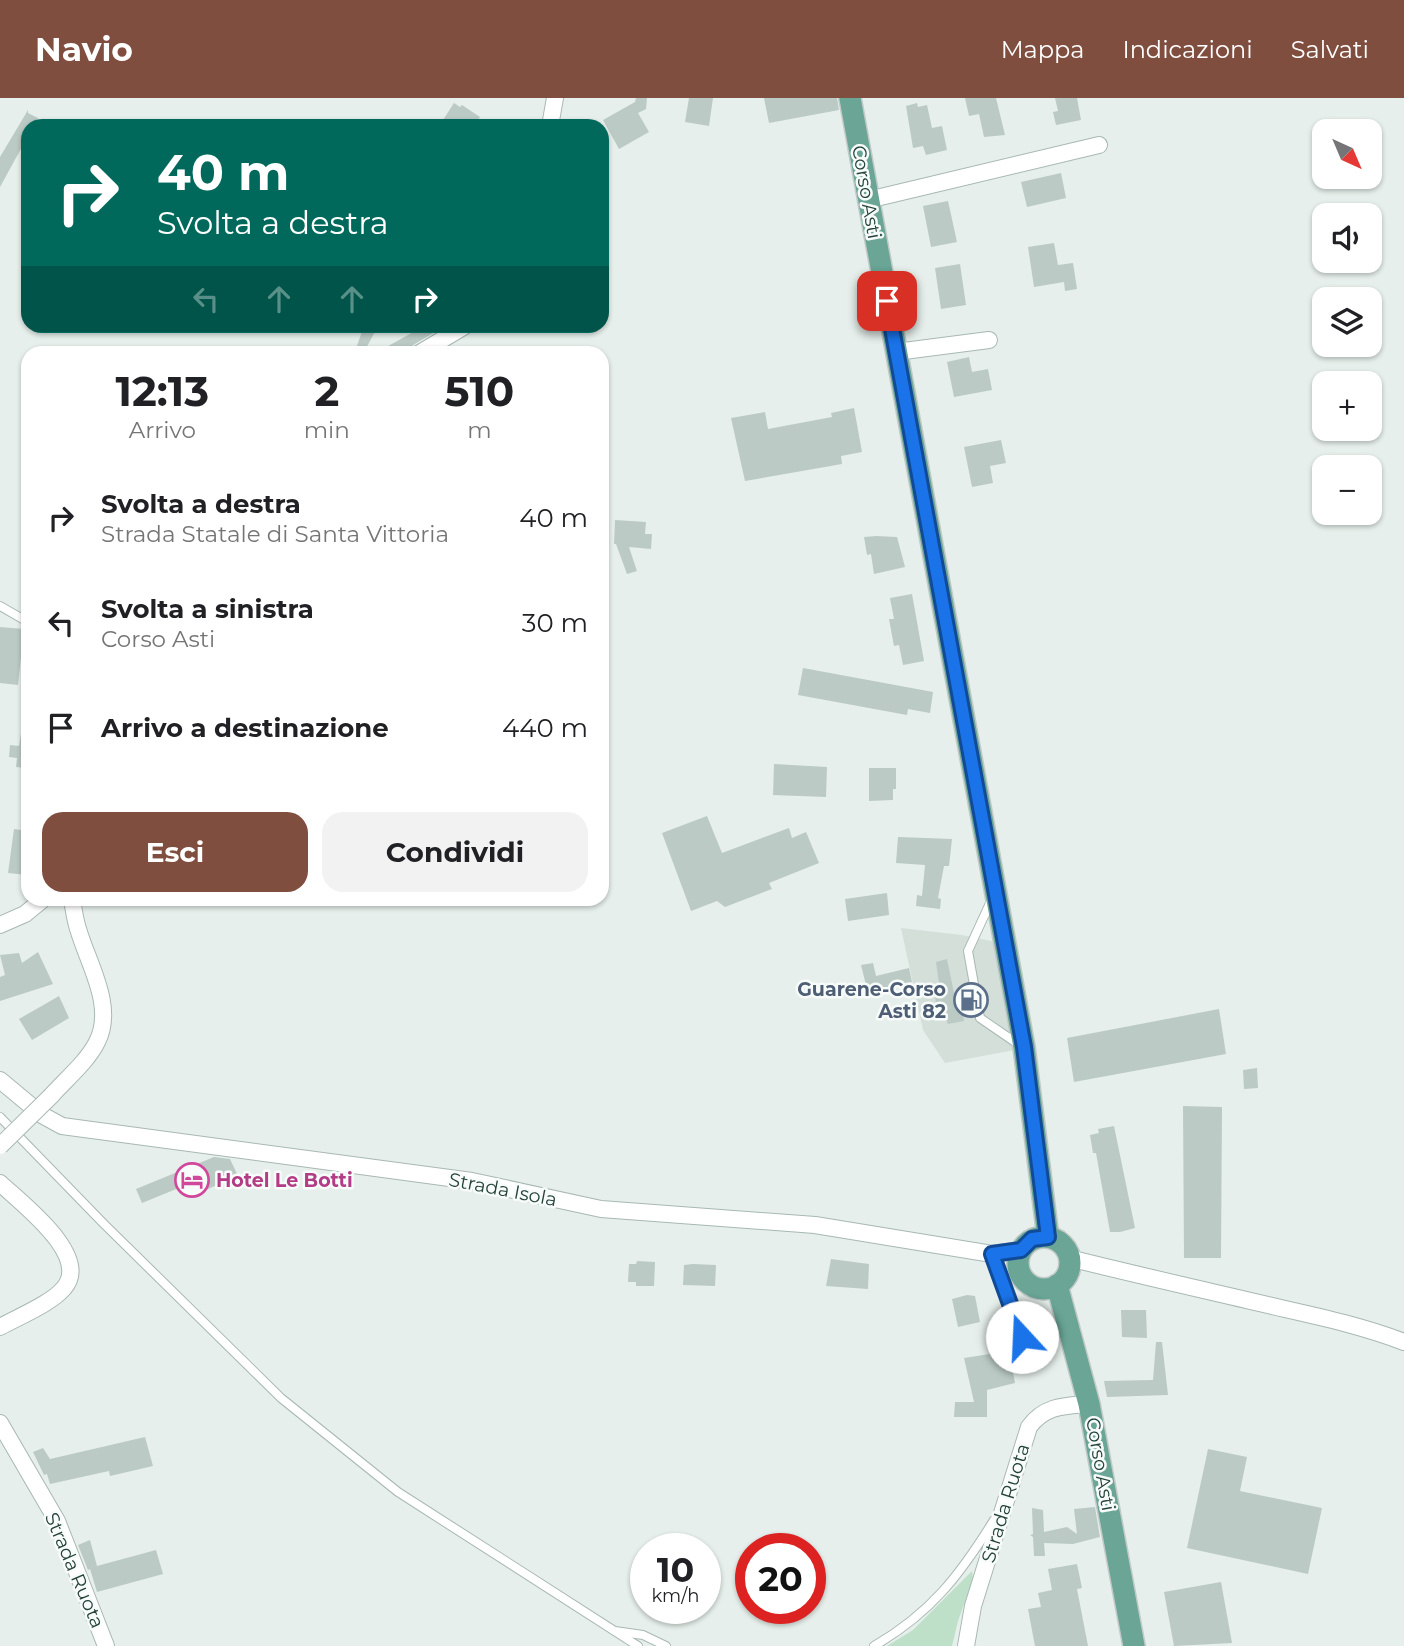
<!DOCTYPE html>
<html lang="it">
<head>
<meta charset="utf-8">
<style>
  :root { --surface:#fff; --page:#f2f2f2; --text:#202124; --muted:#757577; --accent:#7f4e3f }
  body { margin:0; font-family:Montserrat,sans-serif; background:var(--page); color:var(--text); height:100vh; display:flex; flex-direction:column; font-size:26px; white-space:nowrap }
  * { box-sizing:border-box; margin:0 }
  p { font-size:23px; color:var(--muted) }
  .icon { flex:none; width:38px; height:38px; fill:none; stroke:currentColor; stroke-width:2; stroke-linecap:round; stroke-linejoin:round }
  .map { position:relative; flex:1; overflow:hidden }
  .sheet { position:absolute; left:21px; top:248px; width:588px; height:560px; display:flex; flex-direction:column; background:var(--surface); border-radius:21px; box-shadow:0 2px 5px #0004 }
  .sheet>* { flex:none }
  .guide { position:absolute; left:21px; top:21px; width:588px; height:214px; border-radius:21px; box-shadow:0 2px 5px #0004; background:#00695c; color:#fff; overflow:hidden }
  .needle { width:46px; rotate:136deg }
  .buttons { position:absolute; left:1312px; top:21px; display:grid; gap:14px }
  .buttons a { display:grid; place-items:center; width:70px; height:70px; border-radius:14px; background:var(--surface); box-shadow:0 2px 5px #0004; font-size:35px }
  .speed { position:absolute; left:630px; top:1435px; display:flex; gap:14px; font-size:35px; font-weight:700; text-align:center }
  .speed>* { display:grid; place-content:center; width:91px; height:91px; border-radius:50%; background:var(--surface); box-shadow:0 2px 5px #0004; line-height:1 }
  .speed small { font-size:18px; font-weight:400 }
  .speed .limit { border:10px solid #d22; background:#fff; color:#111 }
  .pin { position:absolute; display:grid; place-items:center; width:60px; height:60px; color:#fff; margin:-30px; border-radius:14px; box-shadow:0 4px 10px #0006 }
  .me { position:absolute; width:77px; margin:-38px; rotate:340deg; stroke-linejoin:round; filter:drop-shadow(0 0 5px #0008) }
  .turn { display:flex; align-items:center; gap:24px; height:147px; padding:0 21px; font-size:32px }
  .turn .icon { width:91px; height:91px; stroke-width:2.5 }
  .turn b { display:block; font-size:49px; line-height:60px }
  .lanes { display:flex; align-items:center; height:66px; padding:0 21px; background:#0003; justify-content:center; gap:35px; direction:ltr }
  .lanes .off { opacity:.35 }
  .eta { display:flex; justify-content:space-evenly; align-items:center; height:119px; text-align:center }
  .eta b { font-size:42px; font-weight:700; line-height:49px }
  .button { display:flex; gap:14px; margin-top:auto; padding:14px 21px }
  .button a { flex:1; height:80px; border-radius:21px; background:var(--accent); color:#fff; font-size:28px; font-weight:700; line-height:80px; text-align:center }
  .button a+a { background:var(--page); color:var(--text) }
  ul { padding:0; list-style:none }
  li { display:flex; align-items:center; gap:21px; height:105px; padding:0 21px }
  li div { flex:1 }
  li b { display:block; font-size:26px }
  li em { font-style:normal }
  header { display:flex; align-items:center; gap:42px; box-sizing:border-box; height:98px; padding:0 35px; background:var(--accent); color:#fff }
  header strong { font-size:33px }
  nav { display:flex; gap:38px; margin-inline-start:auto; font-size:24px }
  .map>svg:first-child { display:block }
  .built { fill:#d4dfda }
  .green { fill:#bfe0c8 }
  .building { fill:#bbcac4 }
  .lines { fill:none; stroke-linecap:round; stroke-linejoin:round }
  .service-casing { stroke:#a8b8b2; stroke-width:10 }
  .minor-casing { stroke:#a8b8b2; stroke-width:18 }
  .primary-casing { stroke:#c2cac8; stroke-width:24 }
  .service { stroke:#fff; stroke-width:8 }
  .minor { stroke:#fff; stroke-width:16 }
  .primary { stroke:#6aa596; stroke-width:21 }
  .minor-bridge-casing { stroke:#a8b8b2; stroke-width:18; stroke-linecap:butt }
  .minor-bridge { stroke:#fff; stroke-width:16 }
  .route-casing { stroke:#114b97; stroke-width:18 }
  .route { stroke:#1a73e8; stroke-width:12 }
  .labels { text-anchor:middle; stroke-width:5; stroke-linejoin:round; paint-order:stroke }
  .street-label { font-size:19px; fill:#24423a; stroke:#f7fbf9 }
  .service-label { font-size:19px; font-weight:bold; fill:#4e5e75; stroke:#f7fbf9; text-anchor:end }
  .hotel-label { font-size:19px; font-weight:bold; fill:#b23c85; stroke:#f7fbf9; text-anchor:start }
</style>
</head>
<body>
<header>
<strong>Navio</strong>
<nav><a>Mappa</a><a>Indicazioni</a><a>Salvati</a></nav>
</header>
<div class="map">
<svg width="1404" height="1548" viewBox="0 0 1404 1548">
  <rect width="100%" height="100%" fill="#e6efeb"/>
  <!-- built -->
  <polygon class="built" points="901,830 962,837 996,844 1015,952 945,965 923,932"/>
  <!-- green -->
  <polygon class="green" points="972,1473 973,1481 958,1523 952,1548 887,1548 913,1532"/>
  <!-- building -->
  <g class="building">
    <polygon points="636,0 647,0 646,11 638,15 649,34 619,51 603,22 635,4"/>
    <polygon points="689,0 713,0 709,28 685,24"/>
    <polygon points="764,0 837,0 839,12 769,25"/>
    <polygon points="965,0 996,0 1005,37 984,39 979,16 969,18"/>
    <polygon points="1055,0 1077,0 1081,22 1056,27 1053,14 1058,13"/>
    <polygon points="454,5 460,9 462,7 480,19 474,28 452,28 443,22"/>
    <polygon points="917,5 918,9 927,7 932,30 942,28 947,52 926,57 923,48 913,50 906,8"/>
    <polygon points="28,12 28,15 38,20 34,28 28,28 28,38 0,89 0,59"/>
    <polygon points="1061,75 1066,100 1027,109 1021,84"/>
    <polygon points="948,103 957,144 931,149 923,108"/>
    <polygon points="1054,145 1058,167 1073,165 1077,191 1065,193 1064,184 1034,189 1028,149"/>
    <polygon points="960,166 966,207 941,211 935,170"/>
    <polygon points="364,228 378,228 363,256 354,256"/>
    <polygon points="424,228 445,228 413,247 408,256 374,256"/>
    <polygon points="969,259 972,274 988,271 992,292 954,299 947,264"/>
    <polygon points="854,310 862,354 841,358 842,366 745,383 731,320 765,314 768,331 832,319 831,315"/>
    <polygon points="1001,342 1006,365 990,368 993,385 972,389 964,349"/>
    <polygon points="615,422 646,424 645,436 652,436 651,451 629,449 637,473 627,476 616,446 614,446"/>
    <polygon points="876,438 897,439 905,469 874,476 871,456 867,457 864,439"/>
    <polygon points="912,496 924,563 903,567 899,547 894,548 889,521 894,521 890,500"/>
    <polygon points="0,529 24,531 18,587 0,585"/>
    <polygon points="803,570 933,594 930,615 908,611 907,617 798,597"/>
    <polygon points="21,635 28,636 28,670 16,669 17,660 9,659 10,647 19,648"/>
    <polygon points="774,666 827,669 826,699 773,697"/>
    <polygon points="869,670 896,670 896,691 893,691 893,702 869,703"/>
    <polygon points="707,718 722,755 789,730 792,740 806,734 819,765 769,785 772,791 725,809 717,803 691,813 662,735"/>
    <polygon points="14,731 28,733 28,777 8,775"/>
    <polygon points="898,739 952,741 949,768 944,768 938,800 941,801 940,811 916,808 917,797 922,798 925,767 896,765"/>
    <polygon points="887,795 889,817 848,823 845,801"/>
    <polygon points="38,854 53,886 0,903 0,879 5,877 0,857 19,855 22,865"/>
    <polygon points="947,861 954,895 959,894 964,923 948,926 944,916 938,917 934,893 940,893 936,864"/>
    <polygon points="873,865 876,878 909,870 912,884 868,895 861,867"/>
    <polygon points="59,898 69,920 32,942 19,921"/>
    <polygon points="1219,911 1226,956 1074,984 1067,940"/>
    <polygon points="1257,970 1258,990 1244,991 1243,972"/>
    <polygon points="1183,1008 1222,1009 1221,1160 1184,1160"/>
    <polygon points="1114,1028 1135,1130 1120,1134 1110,1134 1096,1055 1093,1055 1090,1037 1099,1035 1098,1031"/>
    <polygon points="214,1059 230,1061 238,1078 201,1094 200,1091 193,1093 192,1090 188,1091 186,1087 142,1105 136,1091"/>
    <polygon points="831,1161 869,1166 868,1191 826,1188"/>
    <polygon points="637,1163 655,1164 654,1188 636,1188 636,1184 628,1184 629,1166 636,1166"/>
    <polygon points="693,1166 716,1167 715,1188 683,1187 684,1167"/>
    <polygon points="967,1197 975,1198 980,1224 958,1229 952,1201"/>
    <polygon points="1121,1212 1146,1212 1147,1240 1122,1239"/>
    <polygon points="1156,1244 1162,1244 1168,1297 1107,1299 1104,1283 1153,1282"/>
    <polygon points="1009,1253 1015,1285 987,1292 987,1319 954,1319 955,1304 974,1304 964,1260"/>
    <polygon points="145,1339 153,1368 110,1378 109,1373 50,1386 47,1376 44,1377 33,1354 43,1350 50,1361"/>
    <polygon points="1208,1351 1247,1359 1240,1393 1322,1410 1308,1476 1187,1450"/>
    <polygon points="1095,1409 1100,1439 1073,1446 1044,1445 1045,1458 1034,1458 1033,1439 1030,1437 1033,1436 1032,1410 1043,1412 1044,1434 1067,1429 1077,1436 1074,1411"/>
    <polygon points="90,1442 97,1468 156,1452 163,1476 97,1494 90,1471 88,1472 78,1447"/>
    <polygon points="1077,1466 1082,1490 1077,1491 1088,1548 1035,1548 1028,1511 1041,1509 1038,1495 1052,1492 1048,1471"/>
    <polygon points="1221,1484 1232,1545 1174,1548 1164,1494"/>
  </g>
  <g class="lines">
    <!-- service casing -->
    <g class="service-casing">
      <g id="service">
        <polyline points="0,508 28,524"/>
        <polyline points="991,803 968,853 980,920 1018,946"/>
        <polyline points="0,1019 104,1126 281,1300 398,1394 638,1548"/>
        <polyline points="992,1156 1022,1239"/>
        <polyline points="615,1533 643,1537 666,1548"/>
        <path d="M874 1548C931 1515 960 1477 994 1422"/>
      </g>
    </g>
    <!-- minor casing -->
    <g class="minor-casing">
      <g id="minor">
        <polyline points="550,28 555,0"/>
        <polyline points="868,102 1099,47"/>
        <polyline points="896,254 989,242"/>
        <polyline points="418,256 465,228"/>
        <polyline points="0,827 25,816 42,802"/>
        <polyline points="0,982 42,1017 62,1028 472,1083 601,1111 815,1127 992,1156 1021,1152"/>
        <path d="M51 998C66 981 87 964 97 944 115 909 89 867 79 834 75 823 74 812 72 802"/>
        <path d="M0 1085C21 1105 92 1158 64 1190 52 1205 18 1219 0 1229"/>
        <path d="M1069 1160C1141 1178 1213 1194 1285 1211 1325 1220 1365 1229 1404 1244"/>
        <polyline points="0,1325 57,1423 106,1548"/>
        <path d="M966 1548 973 1508 1029 1329C1045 1307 1065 1308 1089 1306"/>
      </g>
    </g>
    <!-- primary casing -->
    <g class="primary-casing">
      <g id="primary">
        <polyline points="850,0 1024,949 1048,1139"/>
        <circle cx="1044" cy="1165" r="26"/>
        <polyline points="1057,1187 1089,1306 1134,1548"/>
      </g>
    </g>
    <!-- service -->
    <use href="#service" class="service"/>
    <!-- minor -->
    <use href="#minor" class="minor"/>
    <!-- primary -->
    <use href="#primary" class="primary"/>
    <!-- minor-bridge casing -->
    <g class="minor-bridge-casing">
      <polyline id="minor-bridge" points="0,1048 51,998"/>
    </g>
    <!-- minor-bridge -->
    <use href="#minor-bridge" class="minor-bridge"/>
  </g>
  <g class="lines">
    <!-- route casing -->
    <g class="route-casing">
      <polyline id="route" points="887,203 1024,949 1048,1139 1032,1141 1021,1152 992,1156 1022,1239"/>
    </g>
    <!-- route -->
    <use href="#route" class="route"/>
  </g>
  <!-- icons -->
  <defs>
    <g id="fuel-ring" transform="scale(1.75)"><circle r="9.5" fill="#f7fbf9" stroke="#5c6f8a" stroke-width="1.5"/><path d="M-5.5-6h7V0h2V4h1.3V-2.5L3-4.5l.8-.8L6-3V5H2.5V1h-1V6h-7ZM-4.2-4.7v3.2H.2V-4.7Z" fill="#5c6f8a"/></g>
    <g id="hotel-ring" transform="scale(1.75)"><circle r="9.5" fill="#f7fbf9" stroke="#d1479c" stroke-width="1.5"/><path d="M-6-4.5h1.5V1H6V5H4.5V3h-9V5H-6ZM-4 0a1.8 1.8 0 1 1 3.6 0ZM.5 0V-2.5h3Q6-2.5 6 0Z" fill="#d1479c"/></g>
  </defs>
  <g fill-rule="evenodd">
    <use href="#fuel-ring" x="971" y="902"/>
    <use href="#hotel-ring" x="192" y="1082"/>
  </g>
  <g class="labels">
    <!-- street labels -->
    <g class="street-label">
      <text transform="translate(867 94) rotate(80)" y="7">Corso Asti</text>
      <text transform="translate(503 1091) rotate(11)" y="7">Strada Isola</text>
      <text transform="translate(1101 1366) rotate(80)" y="7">Corso Asti</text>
      <text transform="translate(1005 1405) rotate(-73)" y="7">Strada Ruota</text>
      <text transform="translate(75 1472) rotate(67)" y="7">Strada Ruota</text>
    </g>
    <!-- service labels -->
    <g class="service-label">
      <text x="946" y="898">Guarene-Corso<tspan x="946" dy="22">Asti 82</tspan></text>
    </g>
    <!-- hotel labels -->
    <g class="hotel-label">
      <text x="216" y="1089">Hotel Le Botti</text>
    </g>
  </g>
</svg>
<div class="buttons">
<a><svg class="needle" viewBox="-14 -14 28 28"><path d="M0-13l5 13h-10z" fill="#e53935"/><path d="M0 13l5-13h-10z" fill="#757577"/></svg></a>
<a><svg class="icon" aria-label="sound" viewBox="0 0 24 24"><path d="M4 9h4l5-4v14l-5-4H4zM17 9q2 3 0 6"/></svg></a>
<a><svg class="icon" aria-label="layers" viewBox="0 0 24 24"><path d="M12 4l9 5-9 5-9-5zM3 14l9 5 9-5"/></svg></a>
<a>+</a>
<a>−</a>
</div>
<div class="speed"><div>10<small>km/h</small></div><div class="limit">20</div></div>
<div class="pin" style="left:887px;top:203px;background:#d93025"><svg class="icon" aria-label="arrive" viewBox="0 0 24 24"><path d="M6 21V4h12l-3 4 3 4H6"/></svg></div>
<svg class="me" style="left:1022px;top:1239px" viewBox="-20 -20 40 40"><circle r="19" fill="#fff"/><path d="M0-13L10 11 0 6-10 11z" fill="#1a73e8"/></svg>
<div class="guide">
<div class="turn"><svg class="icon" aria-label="right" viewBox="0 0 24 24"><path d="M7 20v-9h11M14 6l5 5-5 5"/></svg><div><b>40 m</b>Svolta a destra</div></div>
<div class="lanes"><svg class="icon off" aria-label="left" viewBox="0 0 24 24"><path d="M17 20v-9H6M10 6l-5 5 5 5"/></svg><svg class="icon off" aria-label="ahead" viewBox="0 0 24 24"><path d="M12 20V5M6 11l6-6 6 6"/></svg><svg class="icon off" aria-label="ahead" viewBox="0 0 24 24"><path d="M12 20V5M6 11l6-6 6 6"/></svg><svg class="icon" aria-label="right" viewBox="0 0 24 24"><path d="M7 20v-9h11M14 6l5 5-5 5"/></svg></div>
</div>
<section class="sheet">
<div class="eta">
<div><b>12:13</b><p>Arrivo</p></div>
<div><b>2</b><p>min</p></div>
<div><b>510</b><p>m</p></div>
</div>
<ul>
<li><svg class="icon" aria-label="right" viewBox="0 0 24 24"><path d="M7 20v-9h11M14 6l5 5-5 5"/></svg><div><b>Svolta a destra</b><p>Strada Statale di Santa Vittoria</p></div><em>40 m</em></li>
<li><svg class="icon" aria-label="left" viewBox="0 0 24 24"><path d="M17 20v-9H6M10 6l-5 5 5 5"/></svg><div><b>Svolta a sinistra</b><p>Corso Asti</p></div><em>30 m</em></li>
<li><svg class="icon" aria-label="arrive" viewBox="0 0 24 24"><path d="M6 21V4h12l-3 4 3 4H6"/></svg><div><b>Arrivo a destinazione</b></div><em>440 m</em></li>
</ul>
<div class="button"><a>Esci</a><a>Condividi</a></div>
</section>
</div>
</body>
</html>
